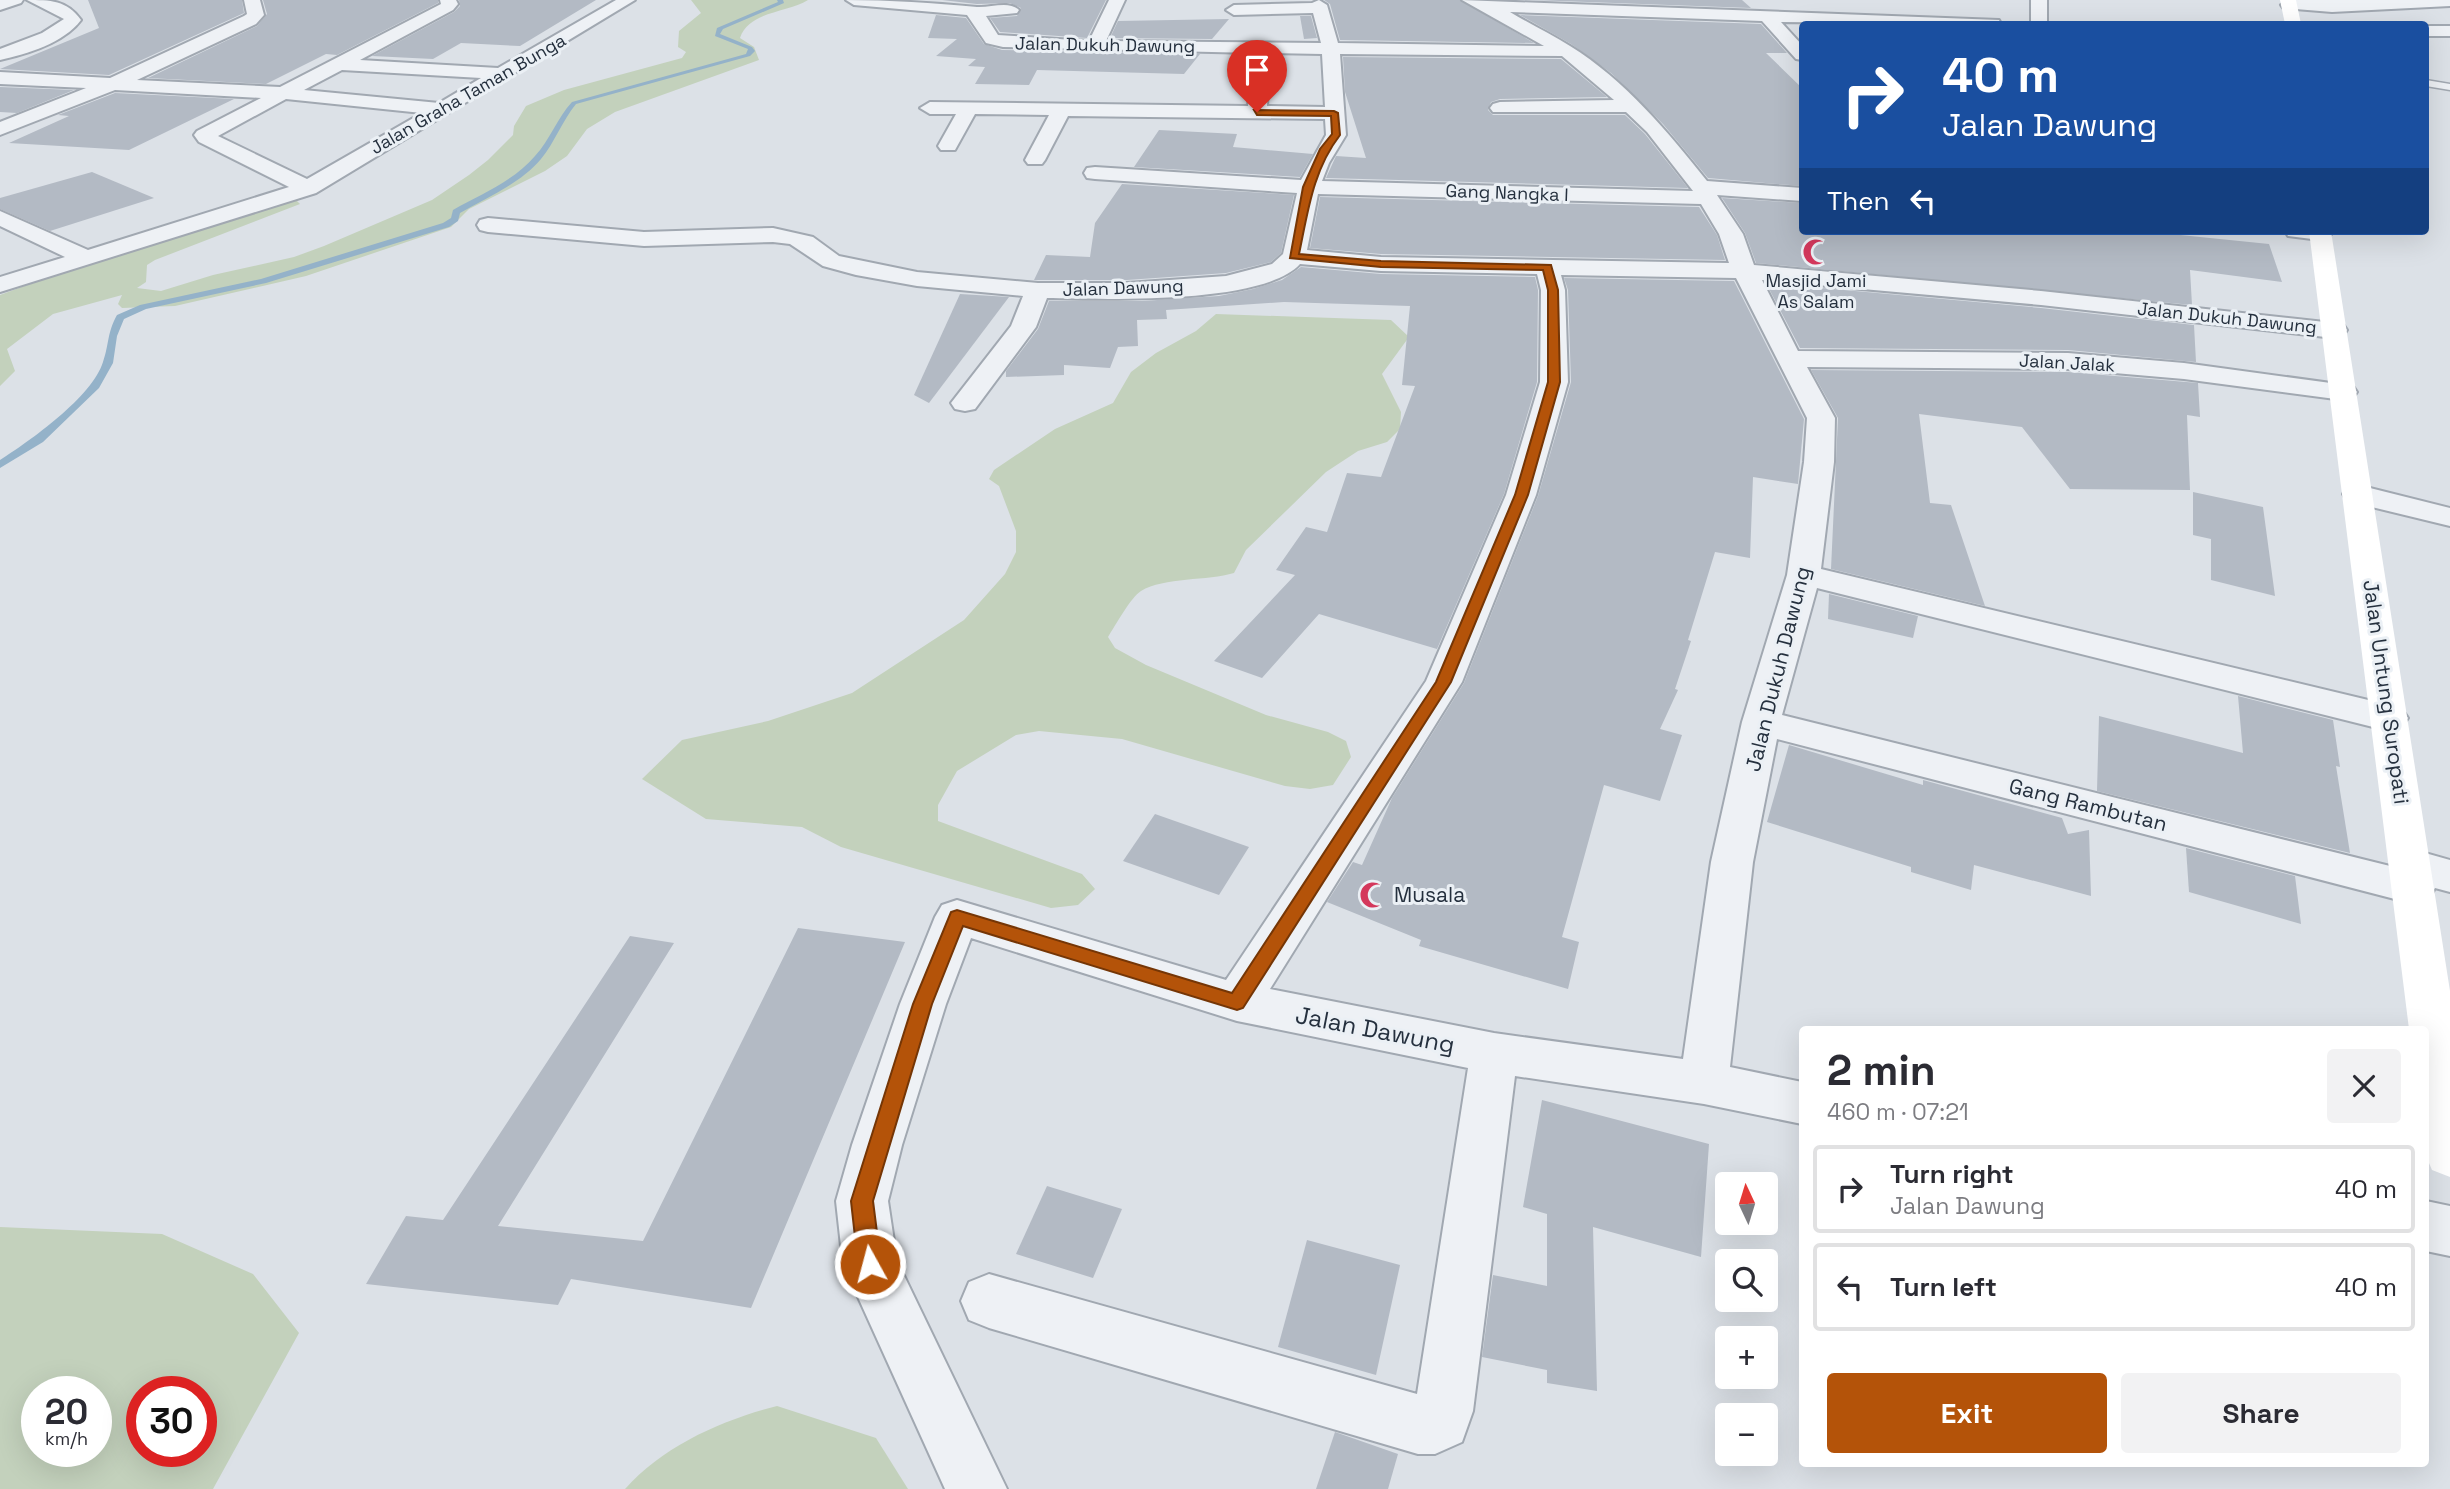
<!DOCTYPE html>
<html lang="en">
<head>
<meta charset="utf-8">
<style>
  :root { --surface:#fff; --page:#f2f2f3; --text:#2b2b33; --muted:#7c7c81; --line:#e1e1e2; --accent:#b45309 }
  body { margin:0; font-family:"Space Grotesk",sans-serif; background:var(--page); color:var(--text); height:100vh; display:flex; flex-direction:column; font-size:26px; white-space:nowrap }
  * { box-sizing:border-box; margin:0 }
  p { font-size:23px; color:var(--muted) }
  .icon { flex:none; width:38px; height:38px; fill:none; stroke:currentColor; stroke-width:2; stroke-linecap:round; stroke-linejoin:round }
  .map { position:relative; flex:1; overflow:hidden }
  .sheet { position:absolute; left:1799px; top:1026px; width:630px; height:441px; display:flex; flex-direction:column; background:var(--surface); border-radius:7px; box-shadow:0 7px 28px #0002 }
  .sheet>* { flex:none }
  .banner { position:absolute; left:1799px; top:21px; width:630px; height:214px; border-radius:7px; box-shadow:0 7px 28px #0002; background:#1a4fa0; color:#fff; overflow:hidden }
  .needle { width:46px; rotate:356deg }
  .controls { position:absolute; left:1715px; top:1172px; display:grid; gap:14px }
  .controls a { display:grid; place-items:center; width:63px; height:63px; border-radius:7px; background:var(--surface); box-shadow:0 7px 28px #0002; font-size:35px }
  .speed { position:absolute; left:21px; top:1376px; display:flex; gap:14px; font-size:35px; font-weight:700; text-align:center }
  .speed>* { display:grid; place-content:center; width:91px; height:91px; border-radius:50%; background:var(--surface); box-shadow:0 7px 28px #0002; line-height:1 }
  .speed small { font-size:18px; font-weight:400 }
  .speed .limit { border:10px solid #d22; background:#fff; color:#111 }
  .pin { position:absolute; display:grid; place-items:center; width:60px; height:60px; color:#fff; margin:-72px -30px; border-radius:50% 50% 50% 0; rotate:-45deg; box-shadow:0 0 7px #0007 }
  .pin .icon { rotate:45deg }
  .me { position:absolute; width:77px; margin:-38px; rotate:353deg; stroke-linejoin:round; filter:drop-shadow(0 0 5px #0008) }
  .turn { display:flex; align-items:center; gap:24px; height:147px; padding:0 28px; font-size:32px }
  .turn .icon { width:91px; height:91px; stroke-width:2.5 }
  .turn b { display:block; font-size:49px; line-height:60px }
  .then { display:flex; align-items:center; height:66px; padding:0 28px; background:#0003; gap:14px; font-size:26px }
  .round { display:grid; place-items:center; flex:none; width:74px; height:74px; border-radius:7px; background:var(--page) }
  .summary { display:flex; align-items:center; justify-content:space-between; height:119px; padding:0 28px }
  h1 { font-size:42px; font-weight:800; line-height:52px }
  .primary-button { display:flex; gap:14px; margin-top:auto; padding:14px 28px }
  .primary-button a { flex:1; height:80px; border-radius:7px; background:var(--accent); color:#fff; font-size:28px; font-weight:800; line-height:80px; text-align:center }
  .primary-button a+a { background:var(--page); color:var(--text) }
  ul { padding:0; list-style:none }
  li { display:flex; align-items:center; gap:21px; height:88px; margin:0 14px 10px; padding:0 14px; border:4px solid var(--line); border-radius:7px }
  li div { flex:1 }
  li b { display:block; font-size:26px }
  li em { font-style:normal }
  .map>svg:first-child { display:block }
  .green { fill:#c3d1bc; fill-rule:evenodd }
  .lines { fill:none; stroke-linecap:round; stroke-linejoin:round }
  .stream { fill:#94b2c9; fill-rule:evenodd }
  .building { fill:#b3bac4 }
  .lane-casing { stroke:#a1a8b1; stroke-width:3 }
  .street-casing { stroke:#a1a8b1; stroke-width:4 }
  .lane { fill:#eef1f5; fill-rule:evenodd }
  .street { fill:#eef1f5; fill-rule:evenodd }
  .secondary { fill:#fff; fill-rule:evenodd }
  .route { fill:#b45309; stroke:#753606; stroke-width:2 }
  .labels { text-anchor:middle; stroke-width:6; stroke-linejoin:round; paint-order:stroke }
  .far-street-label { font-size:18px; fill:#25303e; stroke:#ebf0f5 }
  .far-poi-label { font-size:18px; fill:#25303e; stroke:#ebf0f5 }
  .street-label { font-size:21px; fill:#25303e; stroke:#ebf0f5 }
  .poi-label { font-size:21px; fill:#25303e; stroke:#ebf0f5; text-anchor:start }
  .near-street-label { font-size:24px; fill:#25303e; stroke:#ebf0f5 }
</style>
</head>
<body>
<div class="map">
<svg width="2450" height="1489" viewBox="0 0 2450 1489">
  <rect width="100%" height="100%" fill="#dce1e7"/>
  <!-- green -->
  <g class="green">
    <path d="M691 0H808C787 13 749 11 740 38L754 47 759 60 615 112 587 129 567 156 545 171 469 209 451 227 306 276 175 306 122 308 118 304 122 295 53 314 7 349 15 371 0 386V295C96 260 196 218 296 200L300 204 155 260 147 265 146 282 137 288 161 291 213 275 294 257 324 246 432 200 469 175 488 160 513 135 514 126 526 106 564 90 682 58 686 52 678 47 679 31 701 13Z"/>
    <path d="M1216 314 1391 320 1409 337 1382 374 1401 412 1400 429 1387 442 1358 451 1326 472 1246 550 1234 573C1208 581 1164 577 1141 591 1131 597 1115 626 1108 637L1115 648 1146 665 1266 715 1328 732 1346 741 1351 757 1333 785 1310 789 1285 786 1122 739 1039 731 1016 735 957 771 938 805V821L1082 874 1095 889 1078 905 1051 908 841 847 802 827 706 819 642 779 682 740 768 721 852 693 964 620 1005 574 1016 552V531L999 486 989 479 994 470 1055 429 1113 403 1131 372 1156 353 1196 331Z"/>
    <path d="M0 1227 162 1234 253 1274 299 1333 213 1489H0ZM96 1391V1451H37V1391ZM142 1391H201V1451H142Z"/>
    <path d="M777 1406 876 1438 908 1489H625C663 1446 722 1420 777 1406Z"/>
  </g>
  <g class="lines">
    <!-- stream -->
    <path class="stream" d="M777 0H783L784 3 723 29 720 34 752 47 755 51 750 56 576 104C562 121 555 142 541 159 520 184 487 197 460 213L458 221 449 227 266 283 146 309 124 319 117 336 113 363 99 388 43 442 0 468V460C30 441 92 397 103 362 109 345 107 333 117 315L140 305 261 279 443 223 451 218 453 210C481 194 514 181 535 156 550 140 557 118 572 102L746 54 748 49 715 36 717 28 778 2Z"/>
  </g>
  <!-- building -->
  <g class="building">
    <polygon points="88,0 242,0 244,13 109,75 0,69 99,28"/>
    <polygon points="263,0 438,0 438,3 337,55 326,54 266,84 148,78 257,26 267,14"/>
    <polygon points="459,0 596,0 520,46 461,43 433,59 372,56 454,12 460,6"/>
    <polygon points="942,0 1106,0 1087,38 1000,32 990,18 1017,16 1021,8 1010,3 977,4"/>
    <polygon points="1324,0 1460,0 1534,43 1340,40 1330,4"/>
    <polygon points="1533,0 1742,0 1751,8"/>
    <polygon points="936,15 966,18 984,44 1002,50 1200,54 1184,74 1037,70 1029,85 975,84 985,67 968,66 976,59 936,56 957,39 928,38"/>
    <polygon points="1520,15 1761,24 1787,53 1766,53 1802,88 1802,186 1708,178 1663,124 1611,73 1571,44"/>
    <polygon points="1300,16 1311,16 1317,38 1304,39"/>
    <polygon points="1229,19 1212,39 1110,38 1118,21"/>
    <polygon points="1343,57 1561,59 1607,97 1500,99 1491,102 1488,110 1493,115 1625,115 1645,134 1688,188 1326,178 1336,156 1366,158 1345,92"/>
    <polygon points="0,87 74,90 17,113 0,112"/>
    <polygon points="115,93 234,99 129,150 9,143 69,116 58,115"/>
    <polygon points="1159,130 1237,134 1233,147 1313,154 1300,177 1134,167"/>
    <polygon points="92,172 154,198 50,231 0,209 0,198"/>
    <polygon points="1122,184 1294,195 1281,253 1271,262 1226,273 1127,280 1034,280 1046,255 1090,257 1095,223"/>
    <polygon points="1320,197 1699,207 1717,235 1725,260 1381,254 1310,248"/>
    <polygon points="1722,198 1802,203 1802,231 2141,231 2269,244 2282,282 2190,270 2192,305 1756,263 1745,233"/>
    <polygon points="1301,267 1381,274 1535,277 1538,290 1537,382 1504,494 1437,649 1319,614 1262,678 1214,661 1295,575 1276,570 1306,527 1327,532 1347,473 1381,477 1415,386 1402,385 1410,306 1284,302 1166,310 1167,319 1137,320 1138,346 1118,347 1110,368 1064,365 1064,375 1006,377 1006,371 1038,329 1049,301 1142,301 1219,296 1253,289 1282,280"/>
    <polygon points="1564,278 1734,281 1804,419 1798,484 1753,477 1750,558 1715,552 1688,640 1691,641 1675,689 1678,690 1660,729 1682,735 1660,801 1604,785 1562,937 1579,942 1568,989 1419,946 1421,940 1327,902 1353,862 1362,865 1392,798 1464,683 1538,496 1571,382 1568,290"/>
    <polygon points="1766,283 2041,308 2194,325 2196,362 2068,350 1800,348"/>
    <polygon points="960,294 1009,297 929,403 914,395"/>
    <polygon points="1811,370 2068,372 2198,383 2200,417 2187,415 2190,490 2070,489 2022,427 1919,414 1930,503 1951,505 1985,606 1831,569 1838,418"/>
    <polygon points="2193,492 2263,507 2275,596 2211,580 2211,539 2193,535"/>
    <polygon points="1829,594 1918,616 1913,638 1828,619"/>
    <polygon points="2238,696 2333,720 2340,767 2336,766 2350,853 2097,791 2099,716 2243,753"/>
    <polygon points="1789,745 1923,785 1923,780 2062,818 2068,834 2089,830 2091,896 1974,865 1971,890 1911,872 1911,867 1767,822"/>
    <polygon points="1155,814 1249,847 1219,895 1123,861"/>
    <polygon points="2186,848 2295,876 2301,924 2189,892"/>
    <polygon points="798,928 905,942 751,1308 571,1279 558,1305 366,1284 406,1216 443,1220 630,936 674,943 498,1226 643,1241"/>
    <polygon points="1542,1100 1709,1144 1701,1257 1593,1227 1597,1391 1547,1383 1547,1370 1482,1357 1493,1275 1547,1286 1547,1214 1523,1207"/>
    <polygon points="1047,1186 1122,1209 1093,1278 1016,1254"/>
    <polygon points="1307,1240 1400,1265 1376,1375 1278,1347"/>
    <polygon points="1335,1432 1398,1454 1388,1489 1316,1489"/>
  </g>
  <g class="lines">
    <!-- lane casing -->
    <g class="lane-casing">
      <polygon id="lane" points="2426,80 2450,84 2450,90 2426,86"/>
    </g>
    <!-- street casing -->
    <g class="street-casing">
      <g id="street">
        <polygon points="0,0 23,0 21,3 0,10"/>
        <path d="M27 0C50 0 67 0 81 20 64 43 27 54 0 60V49L42 33 64 19Z"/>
        <path d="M244 0H260L264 15 256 24 137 80 280 87 441 4 440 0H456L458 4 453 10 360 60 498 68 616 0H635L316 193 0 292V277L65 257 0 226V211L88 250 289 187 199 142 194 135 197 131 261 98 115 90 0 135V122L86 88 0 84V72L110 78 244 16 247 14ZM342 70 481 78 439 103 304 90ZM286 99 422 113 307 179 218 136Z"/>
        <path d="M846 0C890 0 933 3 977 7 990 8 1009 0 1019 10L1017 13 986 16 998 35 1089 41 1109 0H1125L1106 41 1321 43 1313 13 1234 15 1226 10 1234 5 1312 3 1319 0 1327 5 1338 43 1544 46 1462 0 1999 20 2001 24 1781 22 1802 45V60L1796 59 1762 21 1510 12C1530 24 1551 34 1570 46 1625 80 1668 132 1707 181L1802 188V201L1717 195 1743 234 1754 265 2041 291 2343 324 2347 330 2343 336 2334 338 2041 305 1762 280 1798 351 2068 353 2184 363 2353 386 2357 392 2353 398 2343 400 2184 379 2068 369 1807 367 1835 418 1834 462 1821 569 2389 705 2402 709 2408 718 2402 727 2389 731 1817 588 1782 715 2390 866 2396 854 2411 849 2450 860V892L2435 888 2429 899 2414 904 1777 739 1753 862 1730 1067 1802 1082V1124L1704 1104 1515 1076 1473 1411 1462 1442 1435 1454H1418L989 1328 969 1320 961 1301 969 1282 989 1274 1417 1394 1468 1068 1237 1021 971 938 946 1004 902 1145 888 1201 897 1261 1007 1489H945L843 1264 836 1201 852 1145 900 1004 935 917 942 905 957 900 1226 980 1426 681 1506 495 1540 382 1541 290 1537 274 1381 271 1300 264C1263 305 1102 299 1047 298L1036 327 975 409 965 411 955 409 951 403 1011 326 1023 296 917 286 856 275 823 266 790 244 773 242 644 246 488 232 480 230 477 225 480 220 488 218 644 232 773 228 813 237 839 256 917 272 1038 283H1127L1226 276 1272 264 1283 254 1297 193 1095 179 1087 178 1084 173 1087 168 1095 167 1301 180 1326 135 1325 119 1068 116 1045 160 1042 164H1028L1025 160 1049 115 975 114 955 150H941L938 146 956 114H930L920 108 930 102 1248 106 1253 53 1003 47 986 43 967 15 854 5ZM1270 53 1322 54 1325 107 1267 106ZM1340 54 1562 56 1614 100 1500 102 1493 104 1490 108 1493 112H1626L1647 132 1693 191 1322 181 1329 163 1346 135ZM1318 194 1701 204 1719 234 1729 263 1381 257 1307 250ZM1561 275 1736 278 1807 418 1804 462 1787 575 1742 722 1711 862 1683 1059 1494 1033 1270 989 1462 682 1536 495 1568 382 1565 290Z"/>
        <rect x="2031" y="0" width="16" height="24"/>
        <polygon points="2289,0 2450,0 2450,6 2332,12 2283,8 2281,5"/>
        <rect x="2426" y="26" width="24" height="10"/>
        <polygon points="2285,231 2330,231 2332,233 2328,238 2320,240 2288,236"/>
        <polygon points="2358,485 2450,508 2450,526 2347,501 2343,494 2347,487"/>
        <polygon points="2426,1201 2450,1206 2450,1256 2426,1251"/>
      </g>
    </g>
    <!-- lane -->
    <use href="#lane" class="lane"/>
    <!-- street -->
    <use href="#street" class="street"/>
    <!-- secondary -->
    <g class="secondary">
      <polygon points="2280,0 2296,0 2301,24 2285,24"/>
      <polygon points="2309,231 2331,231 2450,991 2450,1177 2432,1170 2426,1156 2426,1029 2409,1029"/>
    </g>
  </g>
  <!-- route -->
  <path class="route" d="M1254 110 1334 111 1338 113 1340 135C1313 170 1308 211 1299 254L1381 261 1551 265 1558 290 1560 382 1528 495 1451 682 1243 1008 1237 1010 963 926 932 1004 873 1201 881 1264 878 1271 870 1275 862 1271 858 1264 851 1201 913 1004 951 912 957 910 1232 993 1436 682 1515 495 1548 382V290L1543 270 1381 267 1290 258 1303 187 1320 149 1332 134 1331 116 1257 115Z"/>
  <!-- icons -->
  <defs>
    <g id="mosque-bare" transform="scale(2.1)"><path d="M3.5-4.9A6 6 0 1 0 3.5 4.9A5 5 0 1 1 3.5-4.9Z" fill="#d4385c" stroke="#ebf0f5" stroke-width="2.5" paint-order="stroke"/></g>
  </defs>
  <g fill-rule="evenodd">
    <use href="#mosque-bare" x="1816" y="252"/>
    <use href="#mosque-bare" x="1373" y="895"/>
  </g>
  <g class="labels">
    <!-- far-street labels -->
    <g class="far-street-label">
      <text transform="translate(1105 45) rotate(1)" y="6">Jalan Dukuh Dawung</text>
      <text transform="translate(468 94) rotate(-30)" y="6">Jalan Graha Taman Bunga</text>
      <text transform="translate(1507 193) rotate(2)" y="6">Gang Nangka I</text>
      <text transform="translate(1123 288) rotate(-2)" y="6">Jalan Dawung</text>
      <text transform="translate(2227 318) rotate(6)" y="6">Jalan Dukuh Dawung</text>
      <text transform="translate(2067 363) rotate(3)" y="6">Jalan Jalak</text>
    </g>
    <!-- far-poi labels -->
    <g class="far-poi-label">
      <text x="1816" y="287">Masjid Jami<tspan x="1816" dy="21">As Salam</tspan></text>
    </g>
    <!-- street labels -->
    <g class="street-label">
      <text transform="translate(1778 669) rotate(-76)" y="7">Jalan Dukuh Dawung</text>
      <text transform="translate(2386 692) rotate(82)" y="7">Jalan Untung Suropati</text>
      <text transform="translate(2088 805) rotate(14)" y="7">Gang Rambutan</text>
    </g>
    <!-- poi labels -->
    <g class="poi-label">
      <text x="1394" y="902">Musala</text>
    </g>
    <!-- near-street labels -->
    <g class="near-street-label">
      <text transform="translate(1375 1030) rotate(11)" y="8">Jalan Dawung</text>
    </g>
  </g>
</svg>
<div class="controls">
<a><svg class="needle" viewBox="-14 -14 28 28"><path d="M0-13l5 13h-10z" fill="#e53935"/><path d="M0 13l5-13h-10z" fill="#7c7c81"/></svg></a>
<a><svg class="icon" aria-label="search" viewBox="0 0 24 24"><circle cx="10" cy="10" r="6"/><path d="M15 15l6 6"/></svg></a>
<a>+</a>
<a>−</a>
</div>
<div class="speed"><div>20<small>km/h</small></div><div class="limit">30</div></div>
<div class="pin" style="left:1257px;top:112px;background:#d93025"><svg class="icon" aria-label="arrive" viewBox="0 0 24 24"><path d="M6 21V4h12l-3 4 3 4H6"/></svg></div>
<svg class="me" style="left:870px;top:1264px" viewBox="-20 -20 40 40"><circle r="17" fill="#b45309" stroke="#fff" stroke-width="3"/><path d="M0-11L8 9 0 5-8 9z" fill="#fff"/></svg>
<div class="banner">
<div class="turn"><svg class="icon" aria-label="right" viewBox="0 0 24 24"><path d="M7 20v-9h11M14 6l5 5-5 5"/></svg><div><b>40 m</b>Jalan Dawung</div></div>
<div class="then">Then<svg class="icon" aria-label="left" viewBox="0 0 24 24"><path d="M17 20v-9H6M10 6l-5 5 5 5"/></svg></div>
</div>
<section class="sheet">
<div class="summary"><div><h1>2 min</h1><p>460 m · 07:21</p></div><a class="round"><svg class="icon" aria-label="close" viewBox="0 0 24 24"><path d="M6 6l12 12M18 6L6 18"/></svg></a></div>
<ul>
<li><svg class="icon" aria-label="right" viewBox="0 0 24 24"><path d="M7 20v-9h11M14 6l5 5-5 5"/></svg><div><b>Turn right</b><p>Jalan Dawung</p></div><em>40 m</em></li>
<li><svg class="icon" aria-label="left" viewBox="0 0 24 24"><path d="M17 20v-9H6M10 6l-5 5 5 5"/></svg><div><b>Turn left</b></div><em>40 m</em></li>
</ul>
<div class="primary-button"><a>Exit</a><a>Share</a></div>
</section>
</div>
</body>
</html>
